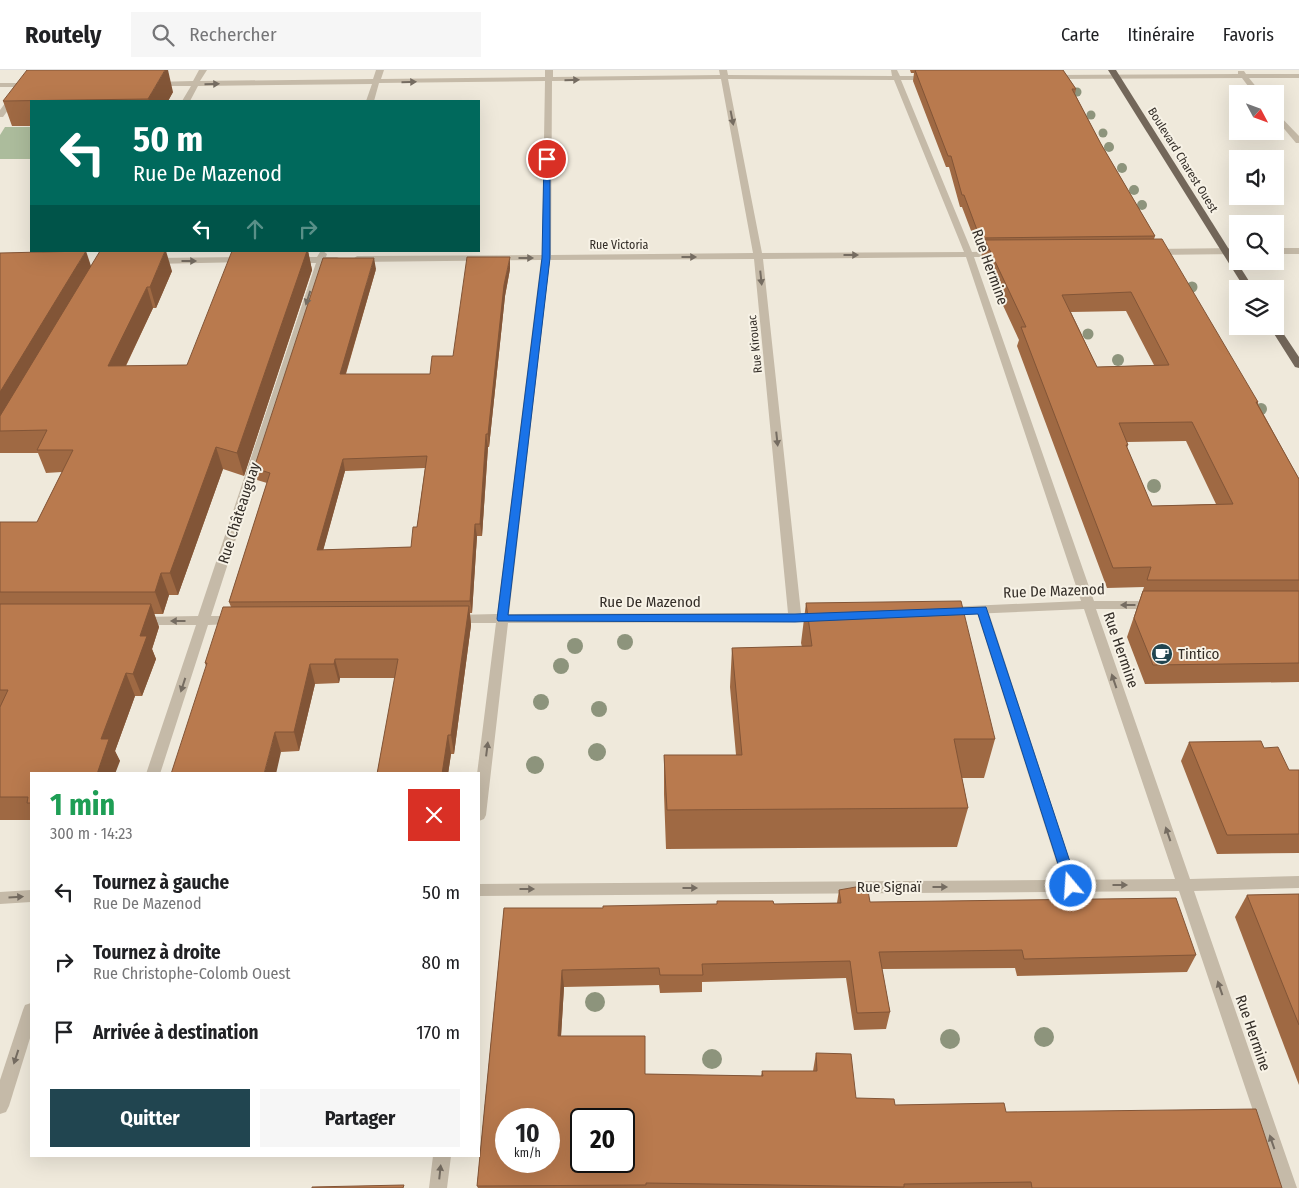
<!DOCTYPE html>
<html lang="fr">
<head>
<meta charset="utf-8">
<style>
  :root { --surface:#fff; --page:#f6f6f6; --text:#202124; --muted:#757577; --line:#e0e0e0; --accent:#214550 }
  body { margin:0; font-family:"Fira Sans Condensed",sans-serif; background:var(--page); color:var(--text); height:100vh; display:flex; flex-direction:column; font-size:19px; white-space:nowrap }
  * { box-sizing:border-box; margin:0 }
  p { font-size:16px; color:var(--muted) }
  .icon { flex:none; width:28px; height:28px; fill:none; stroke:currentColor; stroke-width:2; stroke-linecap:round; stroke-linejoin:round }
  .map { position:relative; flex:1; overflow:hidden }
  .sheet { position:absolute; left:30px; top:702px; width:450px; height:385px; display:flex; flex-direction:column; background:var(--surface); border-radius:0px; box-shadow:0 5px 20px #0002 }
  .sheet>* { flex:none }
  .hud { position:absolute; left:30px; top:30px; width:450px; height:152px; border-radius:0px; box-shadow:0 5px 20px #0002; background:#00695c; color:#fff; overflow:hidden }
  .needle { width:32px; rotate:131deg }
  .tools { position:absolute; left:1229px; top:15px; display:grid; gap:10px }
  .tools a { display:grid; place-items:center; width:55px; height:55px; border-radius:0px; background:var(--surface); box-shadow:0 5px 20px #0002; font-size:25px }
  .speed { position:absolute; left:495px; top:1038px; display:flex; gap:10px; font-size:25px; font-weight:700; text-align:center }
  .speed>* { display:grid; place-content:center; width:65px; height:65px; border-radius:50%; background:var(--surface); box-shadow:0 5px 20px #0002; line-height:1 }
  .speed small { font-size:12px; font-weight:400 }
  .speed .limit { border:2px solid #111; border-radius:8px; background:#fff; color:#111 }
  .pin { position:absolute; display:grid; place-items:center; width:42px; height:42px; color:#fff; margin:-21px; border:2px solid #fff; border-radius:50%; box-shadow:0 1px 5px #0007 }
  .me { position:absolute; width:55px; margin:-28px; rotate:342deg; stroke-linejoin:round; filter:drop-shadow(0 0 4px #0008) }
  .turn { display:flex; align-items:center; gap:18px; height:105px; padding:0 20px; font-size:22px }
  .turn .icon { width:65px; height:65px; stroke-width:2.5 }
  .turn b { display:block; font-size:35px; line-height:42px }
  .lanes { display:flex; align-items:center; height:48px; padding:0 20px; background:#0003; justify-content:center; gap:25px; direction:ltr }
  .lanes .off { opacity:.35 }
  .round { display:grid; place-items:center; flex:none; width:52px; height:52px; border-radius:0px; background:var(--page) }
  .head { display:flex; align-items:center; justify-content:space-between; height:85px; padding:0 20px }
  h1 { font-size:30px; font-weight:700; line-height:38px; color:#1e9e55 }
  .cta { display:flex; gap:10px; margin-top:auto; padding:10px 20px }
  .cta a { flex:1; height:58px; border-radius:0px; background:var(--accent); color:#fff; font-size:20px; font-weight:700; line-height:58px; text-align:center }
  .cta a+a { background:var(--page); color:var(--text) }
  ul { padding:0; list-style:none }
  li { display:flex; align-items:center; gap:15px; height:70px; padding:0 20px }
  li div { flex:1 }
  li b { display:block; font-size:19px }
  li em { font-style:normal }
  header { display:flex; align-items:center; gap:30px; box-sizing:border-box; height:70px; padding:0 25px; background:var(--surface); border-bottom:1px solid var(--line) }
  header strong { font-size:24px }
  nav { display:flex; gap:28px; margin-inline-start:auto; font-size:18px }
  .search { width:350px; height:45px; background:var(--page); display:flex; align-items:center; gap:12px; box-sizing:border-box; padding:0 18px; border-radius:0px; color:var(--muted); font-size:19px }
  .map>svg:first-child { display:block }
  .green { fill:#acbc9c }
  .lines { fill:none; stroke-linecap:round; stroke-linejoin:round }
  .lane { fill:#c5baa8; fill-rule:evenodd }
  .street { fill:#c5baa8; fill-rule:evenodd }
  .primary { fill:#73675a; fill-rule:evenodd }
  .tree { fill:#8d947c }
  .wall { fill:#9f6943; fill-rule:evenodd }
  .shaded-wall { fill:#825537 }
  .building { fill:#b97a4e; stroke:#825537; fill-rule:evenodd }
  .oneway { fill:#756c61 }
  .route { fill:#1a73e8; stroke:#114b97 }
  .labels { text-anchor:middle; stroke-width:4; stroke-linejoin:round; paint-order:stroke }
  .far-street-label { font-size:12px; fill:#332d27; stroke:#f7f2e6 }
  .street-label { font-size:15px; fill:#332d27; stroke:#f7f2e6 }
  .poi-label { font-size:15px; fill:#332d27; stroke:#f7f2e6; text-anchor:start }
</style>
</head>
<body>
<header>
<strong>Routely</strong>
<div class="search"><svg class="icon" aria-label="search" viewBox="0 0 24 24"><circle cx="10" cy="10" r="6"/><path d="M15 15l6 6"/></svg>Rechercher</div>
<nav><a>Carte</a><a>Itinéraire</a><a>Favoris</a></nav>
</header>
<div class="map">
<svg width="1299" height="1118" viewBox="0 0 1299 1118">
  <rect width="100%" height="100%" fill="#efe9db"/>
  <!-- green -->
  <polygon class="green" points="5,57 31,57 31,89 0,89 0,65"/>
  <g class="lines">
    <!-- lane -->
    <polygon class="lane" points="982,536 988,540 1078,816 1076,820 1071,822 1066,820 1064,816 976,540"/>
    <!-- street -->
    <g class="street">
      <polygon points="30,0 38,0 28,13 36,15 25,17 3,47 0,47 0,40 17,17 0,17 0,13 21,13"/>
      <path d="M199 0H207L200 11 373 9 376 0H384L381 9 545 7V0H553V7L720 5 719 0H727L728 5 892 6 891 0H897L900 6H933L934 8 930 10H901L972 182 997 181 1001 184 997 187H974L1094 531H1154L1160 535 1154 539H1096L1190 809 1299 806V818L1194 821 1297 1118H1279L1179 821 479 826V814L1175 809 1084 539 947 545 941 541 947 537 1081 531 966 187 763 189 801 543H819L825 547 819 551 795 552 508 553 486 745 484 749 479 751V704H477L496 553H454L448 549 454 545 497 544 541 190 357 192 353 189 357 186 542 185 545 11 379 13 374 31H366L372 14 198 16 190 31H182L191 16H155L151 14 155 12 193 11ZM721 9 753 183 551 185 552 11ZM728 9 894 10 964 182 762 183ZM754 189 788 543 509 544 550 190Z"/>
      <polygon points="1238,1 1244,1 1246,4 1299,4 1299,8 1249,8 1262,24 1254,24 1242,8 1052,9 1048,7 1052,5 1238,4"/>
      <polygon points="1275,41 1299,66 1299,73 1296,73 1275,48"/>
      <polygon points="1238,178 1238,184 1152,185 1148,182 1152,179"/>
      <rect x="1275" y="178" width="24" height="6"/>
      <polygon points="323,181 327,184 326,187 337,187 342,190 337,193 325,193 211,546 234,546 240,550 234,554 208,555 160,704 146,704 196,555 139,555 133,551 139,547 198,546 316,193 292,193 287,190 292,187 317,187 320,182"/>
      <polygon points="245,187 248,188 248,192 152,194 147,191 152,188"/>
      <polygon points="31,820 31,832 0,834 0,822"/>
      <polygon points="31,933 31,965 9,1036 6,1042 0,1044 0,1010 23,940 25,935"/>
      <polygon points="433,1086 451,1086 447,1118 429,1118"/>
    </g>
    <!-- primary -->
    <g class="primary">
      <polygon points="1108,0 1116,0 1254,219 1245,219"/>
      <polygon points="1275,253 1277,254 1299,287 1299,298 1295,297 1269,256 1275,256"/>
    </g>
  </g>
  <!-- trees -->
  <g class="tree">
    <circle cx="1077" cy="22" r="4.5"/>
    <circle cx="1091" cy="45" r="4.5"/>
    <circle cx="1103" cy="63" r="4.5"/>
    <circle cx="1109" cy="77" r="5"/>
    <circle cx="1122" cy="98" r="5"/>
    <circle cx="1134" cy="120" r="5"/>
    <circle cx="1142" cy="135" r="5"/>
    <circle cx="1192" cy="217" r="5.5"/>
    <circle cx="1088" cy="264" r="5.5"/>
    <circle cx="1118" cy="290" r="6"/>
    <circle cx="1261" cy="339" r="6"/>
    <circle cx="1154" cy="416" r="7"/>
    <circle cx="625" cy="572" r="8"/>
    <circle cx="575" cy="576" r="8"/>
    <circle cx="561" cy="596" r="8"/>
    <circle cx="541" cy="632" r="8"/>
    <circle cx="599" cy="639" r="8"/>
    <circle cx="597" cy="682" r="9"/>
    <circle cx="535" cy="695" r="9"/>
    <circle cx="595" cy="932" r="10"/>
    <circle cx="1044" cy="967" r="10"/>
    <circle cx="950" cy="969" r="10"/>
    <circle cx="712" cy="989" r="10"/>
  </g>
  <!-- wall -->
  <g class="wall">
    <path d="M910 0H1063L1076 19 1075 24 1101 74 1155 166 1154 169 1258 332V334L1299 409V612L1145 614 1127 567 1144 517 1107 518 1017 276 1019 270 981 188 983 179H978L962 137H960L949 97H946L913 11 914 3H911ZM1126 241 1154 295 1097 297 1071 242ZM1186 371 1216 434 1152 436 1127 378 1128 375 1127 372Z"/>
    <polygon points="173,22 168,31 31,31 31,56 12,56 3,31"/>
    <polygon points="307,181 308,181 312,200 244,406 223,399 178,525 169,525 163,544 154,544 159,557 152,579 156,589 142,626 135,626 115,681 120,691 31,704 31,750 0,750 0,452 37,452 62,402 46,403 38,383 0,383 0,183 91,196 172,201 156,238 153,238 126,296 187,295"/>
    <path d="M376 199 346 304H430L453 286 510 199 505 226 489 377H488L482 466H477L472 543H470L471 555 454 684H451L448 704H377L395 608H340L339 613 315 614 299 681 281 682 206 596 205 593 231 537 229 532 267 413 257 410 254 398ZM425 398 417 457 411 477 323 480 345 401Z"/>
    <polygon points="806,533 995,669 984,708 962,708 968,738 957,777 666,779 664,724 664,685 736,685 730,617 732,578 802,577 801,573"/>
    <polygon points="1189,672 1264,678 1289,700 1299,700 1299,783 1217,784 1181,691"/>
    <polygon points="839,820 870,832 1196,885 1187,902 1017,906 1015,898 882,899 890,942 886,959 854,960 846,908 702,912 702,922 660,923 659,915 564,917 561,966 645,1004 761,1006 762,1001 813,1001 816,983 856,1028 895,1035 1006,1042 1282,1118 478,1118 477,1116 504,838 603,838 837,833"/>
    <polygon points="1299,824 1299,1015 1235,847 1247,825"/>
  </g>
  <!-- shaded-wall -->
  <g class="shaded-wall">
    <polygon points="165,0 168,0 173,22 168,31 149,31 148,29"/>
    <polygon points="86,181 93,202 0,359 0,322"/>
    <polygon points="165,181 166,181 172,201 156,238 150,217"/>
    <polygon points="307,181 308,181 312,200 244,406 237,383"/>
    <polygon points="510,187 510,199 505,226 489,377 488,364 504,215"/>
    <polygon points="374,188 376,199 342,316 340,304"/>
    <polygon points="147,217 153,238 115,318 108,296"/>
    <polygon points="486,364 488,377 482,466 480,454"/>
    <polygon points="216,377 223,399 178,525 170,503"/>
    <polygon points="343,389 345,401 320,492 317,480"/>
    <polygon points="475,454 477,466 472,543 470,531"/>
    <polygon points="161,503 169,525 163,544 155,522"/>
    <polygon points="151,534 159,557 152,579 156,589 142,626 133,604 140,566"/>
    <polygon points="469,536 471,555 454,684 451,665"/>
    <polygon points="335,589 340,608 339,613 334,594"/>
    <polygon points="310,594 315,614 299,681 294,662"/>
    <polygon points="126,603 135,626 115,681 120,691 115,704 97,704 101,669"/>
    <polygon points="275,662 281,682 276,704 264,704"/>
    <polygon points="448,665 451,684 448,704 442,704"/>
    <polygon points="562,900 564,917 560,983 558,966"/>
  </g>
  <!-- building -->
  <g class="building">
    <polygon points="27,0 165,0 148,29 3,31"/>
    <polygon points="915,0 1063,0 1076,19 1072,19 1101,74 1155,166 980,168 964,125 962,125 951,86 948,86"/>
    <path d="M1162 169 1258 332H1256L1299 409V510H1147L1151 497 1113 498 1021 257H1026L985 170ZM1131 222 1169 295 1097 297 1062 225ZM1192 352 1233 434 1152 436 1126 375H1128L1119 353Z"/>
    <polygon points="86,181 0,322 0,183"/>
    <polygon points="100,181 165,181 150,217 147,217 108,296 187,295 232,181 307,181 237,383 216,377 170,503 161,503 155,522 0,522 0,452 37,452 73,380 37,380 47,360 0,361 0,346"/>
    <path d="M467 187H510L504 215 488 364H486L480 454H475L470 531 229 532 270 403 254 398 323 188H374L340 304H430L432 286H453ZM427 386 417 457H413L411 477 317 480 343 389Z"/>
    <polygon points="1143,521 1299,521 1299,593 1153,595 1134,548"/>
    <polygon points="961,531 995,669 954,669 968,738 667,740 664,685 742,685 732,578 812,576 806,533"/>
    <polygon points="0,534 151,534 140,566 147,566 133,604 126,603 101,669 109,669 97,704 31,704 31,733 27,733 28,727 0,727 0,637 8,620 0,620"/>
    <polygon points="469,536 451,665 448,665 442,704 377,704 398,589 335,589 334,594 310,594 294,662 275,662 264,704 171,704 207,593 205,593 223,537"/>
    <polygon points="1261,671 1264,678 1278,677 1289,700 1299,700 1299,764 1227,765 1189,672"/>
    <path d="M867 815 870 832 1176 828 1196 885 1024 889 1022 880 879 882 890 942 857 943 850 891 702 894 703 905H660L659 898 562 900 558 966H645V1004L763 1006 762 1001H817L816 983 851 984 856 1028 894 1029 895 1035 1004 1033 1006 1042 1256 1039 1282 1118H1032L1031 1112 904 1114V1117L646 1113V1115L477 1116 504 838H603V836L717 834V831H773L774 834 841 833 839 820ZM506 1049H549V1091H506ZM581 1049H624V1091H581Z"/>
    <polygon points="1299,824 1299,955 1247,825"/>
    <polygon points="404,1115 403,1118 312,1118 312,1117"/>
  </g>
  <!-- one-way arrows -->
  <defs><path id="oneway-solid" d="M-6-.8H1V-3.2L6.5 0L1 3.2V.8H-6Z" transform="scale(1.25)"/></defs>
  <g class="oneway">
    <use href="#oneway-solid" transform="translate(572 10) rotate(-1)"/>
    <use href="#oneway-solid" transform="translate(409 12) rotate(-1)"/>
    <use href="#oneway-solid" transform="translate(212 14) rotate(-1)"/>
    <use href="#oneway-solid" transform="translate(732 48) rotate(79)"/>
    <use href="#oneway-solid" transform="translate(851 185)"/>
    <use href="#oneway-solid" transform="translate(689 187)"/>
    <use href="#oneway-solid" transform="translate(526 188)"/>
    <use href="#oneway-solid" transform="translate(189 191)"/>
    <use href="#oneway-solid" transform="translate(761 208) rotate(84)"/>
    <use href="#oneway-solid" transform="translate(308 228) rotate(108)"/>
    <use href="#oneway-solid" transform="translate(777 369) rotate(84)"/>
    <use href="#oneway-solid" transform="translate(1128 535) rotate(180)"/>
    <use href="#oneway-solid" transform="translate(178 551) rotate(180)"/>
    <use href="#oneway-solid" transform="translate(1114 611) rotate(-109)"/>
    <use href="#oneway-solid" transform="translate(183 615) rotate(108)"/>
    <use href="#oneway-solid" transform="translate(487 679) rotate(-83)"/>
    <use href="#oneway-solid" transform="translate(1168 764) rotate(-109)"/>
    <use href="#oneway-solid" transform="translate(1120 815)"/>
    <use href="#oneway-solid" transform="translate(940 817)"/>
    <use href="#oneway-solid" transform="translate(690 818)"/>
    <use href="#oneway-solid" transform="translate(527 819)"/>
    <use href="#oneway-solid" transform="translate(16 827) rotate(-3)"/>
    <use href="#oneway-solid" transform="translate(1220 918) rotate(-109)"/>
    <use href="#oneway-solid" transform="translate(16 987) rotate(108)"/>
    <use href="#oneway-solid" transform="translate(1272 1072) rotate(-109)"/>
    <use href="#oneway-solid" transform="translate(440 1102) rotate(-84)"/>
  </g>
  <!-- route -->
  <polygon class="route" points="544,87 550,89 550,188 508,545 795,544 986,537 1078,816 1076,820 1071,821 1067,820 1065,816 978,544 795,552 498,551 497,549 542,188"/>
  <!-- icons -->
  <defs>
    <g id="cafe-disc" transform="scale(1.125)"><circle r="9.5" fill="#214550" stroke="#f7f2e6"/><path d="M-5.5-4.5H6V0H3Q3 3.5 0 3.5H-2.5Q-5.5 3.5-5.5 0ZM3-3.2v2h1.7v-2ZM-6 4.5H4V6H-6Z" fill="#fff"/></g>
  </defs>
  <g fill-rule="evenodd">
    <use href="#cafe-disc" x="1162" y="584"/>
  </g>
  <g class="labels">
    <!-- far-street labels -->
    <g class="far-street-label">
      <text transform="translate(1183 90) rotate(58)" y="4">Boulevard Charest Ouest</text>
      <text x="619" y="179">Rue Victoria</text>
      <text transform="translate(755 274) rotate(-96)" y="4">Rue Kirouac</text>
    </g>
    <!-- street labels -->
    <g class="street-label">
      <text transform="translate(990 197) rotate(70)" y="5">Rue Hermine</text>
      <text transform="translate(239 443) rotate(-72)" y="5">Rue Châteauguay</text>
      <text transform="translate(1054 521) rotate(-2)" y="5">Rue De Mazenod</text>
      <text x="650" y="537">Rue De Mazenod</text>
      <text transform="translate(1121 580) rotate(71)" y="5">Rue Hermine</text>
      <text x="889" y="822">Rue Signaï</text>
      <text transform="translate(1253 963) rotate(71)" y="5">Rue Hermine</text>
    </g>
    <!-- poi labels -->
    <g class="poi-label">
      <text x="1178" y="589">Tintico</text>
    </g>
  </g>
</svg>
<div class="tools">
<a><svg class="needle" viewBox="-14 -14 28 28"><path d="M0-13l5 13h-10z" fill="#e53935"/><path d="M0 13l5-13h-10z" fill="#757577"/></svg></a>
<a><svg class="icon" aria-label="sound" viewBox="0 0 24 24"><path d="M4 9h4l5-4v14l-5-4H4zM17 9q2 3 0 6"/></svg></a>
<a><svg class="icon" aria-label="search" viewBox="0 0 24 24"><circle cx="10" cy="10" r="6"/><path d="M15 15l6 6"/></svg></a>
<a><svg class="icon" aria-label="layers" viewBox="0 0 24 24"><path d="M12 4l9 5-9 5-9-5zM3 14l9 5 9-5"/></svg></a>
</div>
<div class="speed"><div>10<small>km/h</small></div><div class="limit">20</div></div>
<div class="pin" style="left:547px;top:89px;background:#d93025"><svg class="icon" aria-label="arrive" viewBox="0 0 24 24"><path d="M6 21V4h12l-3 4 3 4H6"/></svg></div>
<svg class="me" style="left:1071px;top:816px" viewBox="-20 -20 40 40"><circle r="17" fill="#1a73e8" stroke="#fff" stroke-width="3"/><path d="M0-11L8 9 0 5-8 9z" fill="#fff"/></svg>
<div class="hud">
<div class="turn"><svg class="icon" aria-label="left" viewBox="0 0 24 24"><path d="M17 20v-9H6M10 6l-5 5 5 5"/></svg><div><b>50 m</b>Rue De Mazenod</div></div>
<div class="lanes"><svg class="icon" aria-label="left" viewBox="0 0 24 24"><path d="M17 20v-9H6M10 6l-5 5 5 5"/></svg><svg class="icon off" aria-label="ahead" viewBox="0 0 24 24"><path d="M12 20V5M6 11l6-6 6 6"/></svg><svg class="icon off" aria-label="right" viewBox="0 0 24 24"><path d="M7 20v-9h11M14 6l5 5-5 5"/></svg></div>
</div>
<section class="sheet">
<div class="head"><div><h1>1 min</h1><p>300 m · 14:23</p></div><a class="round" style="background:#d93025;color:#fff"><svg class="icon" aria-label="close" viewBox="0 0 24 24"><path d="M6 6l12 12M18 6L6 18"/></svg></a></div>
<ul>
<li><svg class="icon" aria-label="left" viewBox="0 0 24 24"><path d="M17 20v-9H6M10 6l-5 5 5 5"/></svg><div><b>Tournez à gauche</b><p>Rue De Mazenod</p></div><em>50 m</em></li>
<li><svg class="icon" aria-label="right" viewBox="0 0 24 24"><path d="M7 20v-9h11M14 6l5 5-5 5"/></svg><div><b>Tournez à droite</b><p>Rue Christophe-Colomb Ouest</p></div><em>80 m</em></li>
<li><svg class="icon" aria-label="arrive" viewBox="0 0 24 24"><path d="M6 21V4h12l-3 4 3 4H6"/></svg><div><b>Arrivée à destination</b></div><em>170 m</em></li>
</ul>
<div class="cta"><a>Quitter</a><a>Partager</a></div>
</section>
</div>
</body>
</html>
